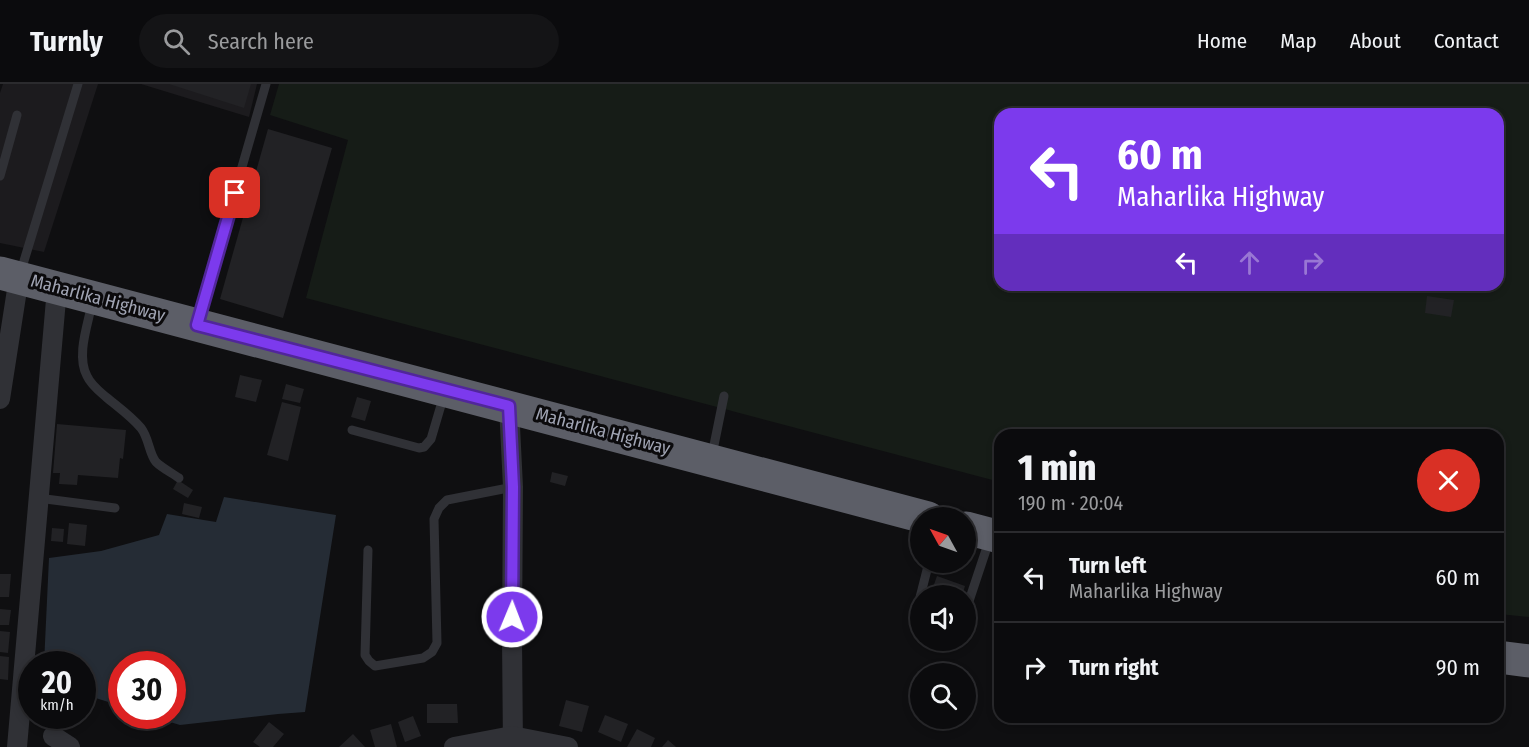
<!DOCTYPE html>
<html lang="en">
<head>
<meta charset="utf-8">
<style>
  :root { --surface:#0b0b0d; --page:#141416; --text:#f1f3f6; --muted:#9a9b9d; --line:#2b2b2e }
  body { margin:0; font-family:"Fira Sans Condensed",sans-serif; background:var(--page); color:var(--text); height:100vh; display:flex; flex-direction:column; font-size:22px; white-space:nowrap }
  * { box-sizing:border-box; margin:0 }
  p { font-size:20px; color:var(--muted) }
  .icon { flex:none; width:33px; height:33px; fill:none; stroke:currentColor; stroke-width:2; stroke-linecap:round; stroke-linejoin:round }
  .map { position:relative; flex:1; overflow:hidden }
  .drawer { position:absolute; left:994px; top:345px; width:510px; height:294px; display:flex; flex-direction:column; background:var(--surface); border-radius:18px; box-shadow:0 3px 9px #0003,0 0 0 2px var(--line) }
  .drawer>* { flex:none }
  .banner { position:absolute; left:994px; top:24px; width:510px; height:183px; border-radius:18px; box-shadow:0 3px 9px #0003,0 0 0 2px var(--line); background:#7c3aed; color:#fff; overflow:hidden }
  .needle { width:39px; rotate:310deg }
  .fabs { position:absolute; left:910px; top:423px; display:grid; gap:12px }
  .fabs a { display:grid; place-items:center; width:66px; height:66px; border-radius:50%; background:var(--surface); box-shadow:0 3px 9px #0003,0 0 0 2px var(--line); font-size:30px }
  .speed { position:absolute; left:18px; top:567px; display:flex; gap:12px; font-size:30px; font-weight:700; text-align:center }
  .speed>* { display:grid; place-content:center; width:78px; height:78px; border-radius:50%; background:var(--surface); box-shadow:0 3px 9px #0003,0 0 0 2px var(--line); line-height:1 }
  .speed small { font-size:15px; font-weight:400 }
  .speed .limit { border:9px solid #d22; background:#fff; color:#111 }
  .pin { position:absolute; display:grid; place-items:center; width:51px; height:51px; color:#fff; margin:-26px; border-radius:12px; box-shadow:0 3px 9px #0006 }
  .me { position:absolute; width:66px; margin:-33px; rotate:1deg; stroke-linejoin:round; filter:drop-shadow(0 0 4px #0008) }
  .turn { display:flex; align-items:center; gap:21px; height:126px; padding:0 24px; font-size:27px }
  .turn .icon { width:78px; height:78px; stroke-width:2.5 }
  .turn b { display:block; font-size:42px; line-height:51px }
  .lanes { display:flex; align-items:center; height:57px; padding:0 24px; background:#0003; justify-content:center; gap:30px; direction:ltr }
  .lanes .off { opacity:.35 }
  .round { display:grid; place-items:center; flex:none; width:63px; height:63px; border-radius:32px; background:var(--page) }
  .head { display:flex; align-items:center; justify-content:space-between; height:102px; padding:0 24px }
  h1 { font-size:36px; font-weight:800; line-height:45px }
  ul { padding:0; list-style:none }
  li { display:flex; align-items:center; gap:18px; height:90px; padding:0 24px; border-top:2px solid var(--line) }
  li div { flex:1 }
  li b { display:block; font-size:22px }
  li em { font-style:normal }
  header { display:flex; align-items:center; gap:36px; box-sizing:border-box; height:84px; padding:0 30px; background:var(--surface); border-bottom:2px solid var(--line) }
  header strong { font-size:28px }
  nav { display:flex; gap:33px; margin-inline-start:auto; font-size:21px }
  .search { width:420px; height:54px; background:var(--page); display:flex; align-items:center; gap:15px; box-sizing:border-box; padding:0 21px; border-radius:33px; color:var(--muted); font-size:22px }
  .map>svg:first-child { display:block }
  .built { fill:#1c1b1e }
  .green { fill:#161c17; fill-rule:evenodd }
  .water { fill:#252c35 }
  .building { fill:#222225 }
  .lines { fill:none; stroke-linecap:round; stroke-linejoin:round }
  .lane { stroke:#303136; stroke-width:9 }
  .street { stroke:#303136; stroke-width:20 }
  .highway { stroke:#5c5e67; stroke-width:33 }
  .route-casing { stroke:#51269a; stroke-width:15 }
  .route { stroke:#7c3aed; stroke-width:10 }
  .labels { text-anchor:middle; stroke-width:6; stroke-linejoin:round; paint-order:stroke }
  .street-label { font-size:18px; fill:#a0a4b3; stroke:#0b0a0c }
</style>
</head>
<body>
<header>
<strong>Turnly</strong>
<div class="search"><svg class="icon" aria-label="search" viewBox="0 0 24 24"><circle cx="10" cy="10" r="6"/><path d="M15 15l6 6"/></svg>Search here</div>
<nav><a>Home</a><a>Map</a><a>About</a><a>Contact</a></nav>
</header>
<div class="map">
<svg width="1529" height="663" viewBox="0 0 1529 663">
  <rect width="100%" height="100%" fill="#0f0f11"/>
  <!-- built -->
  <g class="built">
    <polygon points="3,0 98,0 44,168 0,159 0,9"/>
    <polygon points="141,0 257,0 249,33"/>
  </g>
  <!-- green -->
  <path class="green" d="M279 0H1529V533L1499 530 1498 351H1000V398L306 214 348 56 270 31ZM1000 30H1498V201H1000Z"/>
  <!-- water -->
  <polygon class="water" points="224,413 336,431 305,628 278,630 180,641 150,632 172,632 172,580 122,580 121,622 83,610 82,580 44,580 49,474 101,467 159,451 167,430 216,438"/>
  <!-- building -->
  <g class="building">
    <polygon points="169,0 251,0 244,24"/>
    <polygon points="268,45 332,64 283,234 220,215"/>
    <polygon points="1427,212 1454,216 1451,233 1425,229"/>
    <polygon points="240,291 262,296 256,318 235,313"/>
    <polygon points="286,300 304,305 300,319 282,315"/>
    <polygon points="357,313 371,317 365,337 351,333"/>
    <polygon points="282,318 301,323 288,377 267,371"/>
    <polygon points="57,340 126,346 123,375 120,374 118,394 78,391 77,401 59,400 60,389 53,389"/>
    <polygon points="552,388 568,392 565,402 550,398"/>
    <polygon points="178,396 193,406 188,414 173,405"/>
    <polygon points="184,419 202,423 199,434 182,430"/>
    <polygon points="69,439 87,441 85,462 67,460"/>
    <polygon points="52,444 64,445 63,458 51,457"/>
    <polygon points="0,490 11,490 9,513 0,513"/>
    <polygon points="937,492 965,502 962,512 930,512"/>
    <polygon points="0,525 11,526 9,541 0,541"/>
    <polygon points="0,547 10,548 8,569 0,568"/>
    <polygon points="0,572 9,573 8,596 0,595"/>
    <polygon points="566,616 589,622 582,648 559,642"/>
    <polygon points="427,620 457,620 458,639 427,639"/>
    <polygon points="605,631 628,640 621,658 598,648"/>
    <polygon points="413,632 421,652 405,658 398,638"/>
    <polygon points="269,638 284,650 273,663 260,663 253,658"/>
    <polygon points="391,640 397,663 375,663 370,646"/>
    <polygon points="637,645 655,654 651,663 627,663"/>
    <polygon points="353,650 365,663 339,663"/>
    <polygon points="668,656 676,663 662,663"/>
  </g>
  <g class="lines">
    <!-- lane -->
    <g class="lane">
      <polyline points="0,92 17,31"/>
      <polyline points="20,190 78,0"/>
      <path d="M92 219C88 241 76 271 87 292 91 301 99 307 106 313 118 323 131 332 141 344 149 354 149 370 156 378 162 384 172 389 179 394"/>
      <polyline points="198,235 266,0"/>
      <polyline points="352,346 419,364 424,363 431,355 444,311"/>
      <polyline points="712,371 724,312"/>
      <polyline points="38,414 115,424"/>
      <polyline points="368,466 365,571 369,577 375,582 423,574 432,568 437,559 434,435 439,424 447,416 513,403"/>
      <polyline points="966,526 989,457"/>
      <polyline points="921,540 916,537 915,533 929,478"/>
    </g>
    <!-- street -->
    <g class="street">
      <polyline points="0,315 19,193"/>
      <polyline points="509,322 513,403 512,554 513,663"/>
      <polyline points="53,652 70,663"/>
      <polyline points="17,663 57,204"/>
      <polyline points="454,663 512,652 568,663"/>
    </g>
    <!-- highway -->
    <g class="highway">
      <polyline points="0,189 928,434"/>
      <polyline points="966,444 1000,453"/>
      <polyline points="1498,573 1529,577"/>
    </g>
  </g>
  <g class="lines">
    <!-- route casing -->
    <g class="route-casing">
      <polyline id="route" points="235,109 197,241 509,322 513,403 512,533"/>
    </g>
    <!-- route -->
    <use href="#route" class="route"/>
  </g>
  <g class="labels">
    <!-- street labels -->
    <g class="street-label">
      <text transform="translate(98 214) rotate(15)" y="6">Maharlika Highway</text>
      <text transform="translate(603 347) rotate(15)" y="6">Maharlika Highway</text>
    </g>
  </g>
</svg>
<div class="fabs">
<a><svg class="needle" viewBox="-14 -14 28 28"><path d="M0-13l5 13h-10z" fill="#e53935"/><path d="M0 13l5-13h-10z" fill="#9a9b9d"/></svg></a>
<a><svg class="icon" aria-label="sound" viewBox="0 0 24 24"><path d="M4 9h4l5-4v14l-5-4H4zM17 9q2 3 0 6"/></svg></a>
<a><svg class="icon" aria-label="search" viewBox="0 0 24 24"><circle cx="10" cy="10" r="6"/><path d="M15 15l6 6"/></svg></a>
</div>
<div class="speed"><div>20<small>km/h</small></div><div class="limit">30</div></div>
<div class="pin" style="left:235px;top:109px;background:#d93025"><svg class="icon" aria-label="arrive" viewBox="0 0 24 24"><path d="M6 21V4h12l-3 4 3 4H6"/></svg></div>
<svg class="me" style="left:512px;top:533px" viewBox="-20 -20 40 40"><circle r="17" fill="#7c3aed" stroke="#fff" stroke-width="3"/><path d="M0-11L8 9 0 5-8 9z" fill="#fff"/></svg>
<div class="banner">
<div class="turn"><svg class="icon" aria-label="left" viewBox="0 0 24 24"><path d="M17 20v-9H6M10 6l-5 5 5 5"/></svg><div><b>60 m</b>Maharlika Highway</div></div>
<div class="lanes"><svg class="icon" aria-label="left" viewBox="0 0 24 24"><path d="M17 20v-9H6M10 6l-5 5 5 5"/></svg><svg class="icon off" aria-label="ahead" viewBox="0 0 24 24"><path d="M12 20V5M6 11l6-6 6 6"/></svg><svg class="icon off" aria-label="right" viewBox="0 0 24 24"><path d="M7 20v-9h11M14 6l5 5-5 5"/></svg></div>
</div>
<section class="drawer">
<div class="head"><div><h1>1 min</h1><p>190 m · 20:04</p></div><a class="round" style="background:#d93025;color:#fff"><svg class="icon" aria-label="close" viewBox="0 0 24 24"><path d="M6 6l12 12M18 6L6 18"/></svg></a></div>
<ul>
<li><svg class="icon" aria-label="left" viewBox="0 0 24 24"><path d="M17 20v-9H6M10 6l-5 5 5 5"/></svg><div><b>Turn left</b><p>Maharlika Highway</p></div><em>60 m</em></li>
<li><svg class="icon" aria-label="right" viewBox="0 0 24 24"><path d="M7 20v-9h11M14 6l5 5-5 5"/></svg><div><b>Turn right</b></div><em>90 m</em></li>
</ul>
</section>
</div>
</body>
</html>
